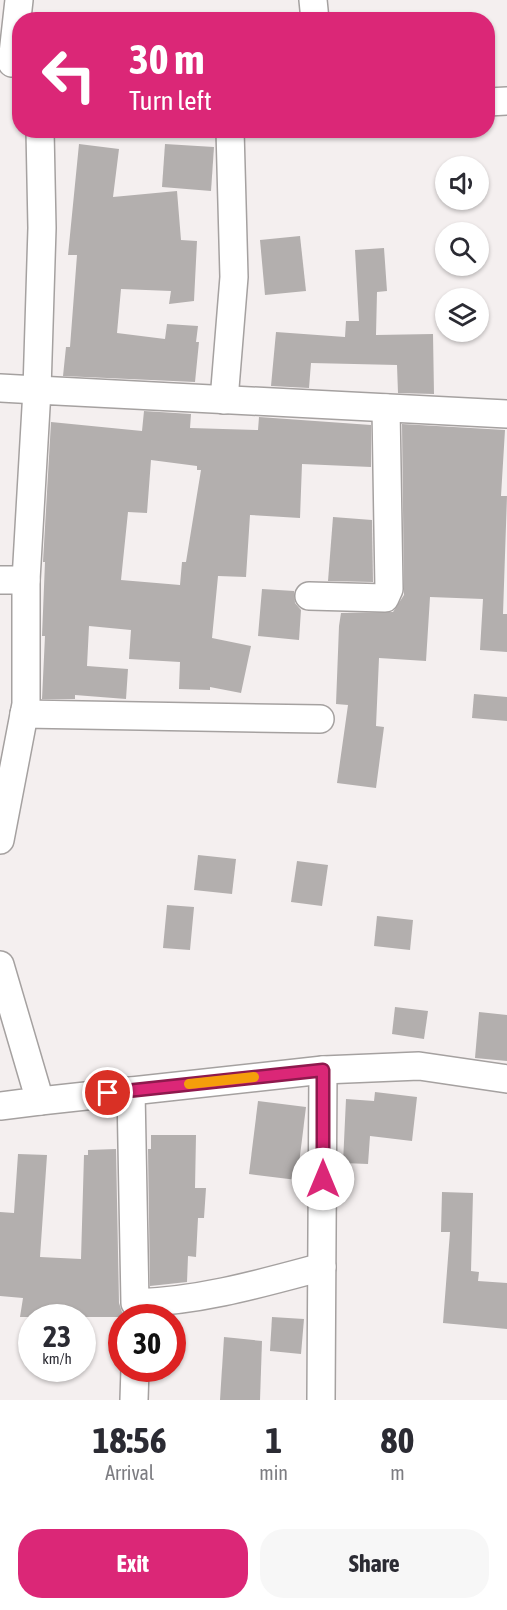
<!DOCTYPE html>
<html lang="en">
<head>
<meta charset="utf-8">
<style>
  :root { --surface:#fff; --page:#f7f7f7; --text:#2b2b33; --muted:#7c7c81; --accent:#db2777 }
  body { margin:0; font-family:"Asap Condensed",sans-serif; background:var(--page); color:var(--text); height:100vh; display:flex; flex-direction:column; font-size:22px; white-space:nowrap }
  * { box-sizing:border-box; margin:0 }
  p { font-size:20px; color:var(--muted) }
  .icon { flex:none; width:33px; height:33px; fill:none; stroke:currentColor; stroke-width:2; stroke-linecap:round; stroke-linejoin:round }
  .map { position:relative; height:1400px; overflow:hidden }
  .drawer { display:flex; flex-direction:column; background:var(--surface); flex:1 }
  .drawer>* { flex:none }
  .hud { position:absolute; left:12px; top:12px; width:483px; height:126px; border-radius:24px; box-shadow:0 2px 4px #0004; background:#db2777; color:#fff; overflow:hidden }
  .fabs { position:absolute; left:435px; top:156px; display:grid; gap:12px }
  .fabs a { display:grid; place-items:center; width:54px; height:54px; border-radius:50%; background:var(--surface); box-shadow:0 2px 4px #0004; font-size:30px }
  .speed { position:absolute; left:18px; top:1304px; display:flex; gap:12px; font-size:30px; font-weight:700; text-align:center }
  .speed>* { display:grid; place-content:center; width:78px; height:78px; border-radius:50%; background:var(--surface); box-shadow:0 2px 4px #0004; line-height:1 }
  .speed small { font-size:15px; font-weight:400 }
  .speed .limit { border:9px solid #d22; background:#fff; color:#111 }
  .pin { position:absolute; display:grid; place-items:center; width:51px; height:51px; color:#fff; margin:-26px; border:3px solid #fff; border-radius:50%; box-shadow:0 2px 6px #0007 }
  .me { position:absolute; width:66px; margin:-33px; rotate:0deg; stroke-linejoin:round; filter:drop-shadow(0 0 4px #0008) }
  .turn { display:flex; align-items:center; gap:21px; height:126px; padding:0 18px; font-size:27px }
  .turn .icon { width:78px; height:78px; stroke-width:2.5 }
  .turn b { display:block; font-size:42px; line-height:51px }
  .eta { display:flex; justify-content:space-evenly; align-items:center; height:102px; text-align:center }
  .eta b { font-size:36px; font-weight:700; line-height:42px }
  .button { display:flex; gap:12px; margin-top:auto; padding:12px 18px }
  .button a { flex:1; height:69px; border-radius:24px; background:var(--accent); color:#fff; font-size:24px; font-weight:700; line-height:69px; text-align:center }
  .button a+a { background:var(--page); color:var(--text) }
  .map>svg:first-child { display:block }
  .building { fill:#b3afae; fill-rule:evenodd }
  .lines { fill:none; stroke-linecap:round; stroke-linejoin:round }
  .street-casing { stroke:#a5a1a0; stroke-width:30 }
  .street { stroke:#fff; stroke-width:27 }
  .route-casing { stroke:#8e194d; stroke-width:15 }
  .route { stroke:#db2777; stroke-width:10 }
  .slow { stroke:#f59e0b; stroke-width:10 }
</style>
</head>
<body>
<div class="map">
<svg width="507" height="1400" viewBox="0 0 507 1400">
  <rect width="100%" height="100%" fill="#f4efef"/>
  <!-- building -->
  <g class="building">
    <polygon points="79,144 119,149 113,197 177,191 181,240 197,241 194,301 169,304 171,291 121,289 117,333 165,339 167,324 198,326 196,342 199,342 195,382 63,376 66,347 70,347 77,255 68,255"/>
    <polygon points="165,144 214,147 211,191 162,187"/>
    <polygon points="300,236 306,291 265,295 260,240"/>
    <polygon points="384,248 387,291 377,292 376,335 433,334 434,394 398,393 397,365 311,363 309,388 271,386 276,332 345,337 346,321 359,321 355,250"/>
    <path d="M144 411 191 414 190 428 258 430 259 417 371 425V467L302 464 300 518 250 515 246 577 218 576 212 638 251 646 241 693 210 687V690L179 689 180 662 129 659 131 630 89 626 87 666 128 669 126 699 75 695V699H42L45 636H42L45 562H43L51 422 142 431ZM151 460 197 466V470H201L186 562H182L180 585 121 580 128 512 147 513Z"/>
    <polygon points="402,424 505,430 501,496 507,496 503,614 507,614 507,652 480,650 483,599 430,597 426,661 379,658 376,726 384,727 376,788 337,783 348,705 336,704 339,626 341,613 393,612 404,595"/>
    <polygon points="333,517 372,520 373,582 328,581"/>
    <polygon points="262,589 294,591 295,603 301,610 299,640 258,636"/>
    <polygon points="474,694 507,697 507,721 472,718"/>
    <polygon points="198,855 236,859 232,894 194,890"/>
    <polygon points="297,861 328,865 322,906 291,902"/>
    <polygon points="167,905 194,907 190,950 163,948"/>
    <polygon points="377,916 413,920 410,950 374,946"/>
    <polygon points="395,1007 428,1011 424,1039 392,1034"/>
    <polygon points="479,1012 507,1015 507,1061 475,1058"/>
    <polygon points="375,1092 417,1097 412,1141 370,1136 368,1164 343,1163 346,1099 374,1101"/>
    <polygon points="258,1101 306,1107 297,1180 249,1174"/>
    <polygon points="151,1135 196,1135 195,1188 206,1188 204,1218 198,1218 196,1257 188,1256 187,1282 150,1286 148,1149 151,1149"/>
    <polygon points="116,1149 119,1303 122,1312 128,1317 20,1317 23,1298 0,1296 0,1212 14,1213 18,1154 47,1155 40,1257 81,1259 84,1155 88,1155 88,1150"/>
    <polygon points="442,1192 473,1193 471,1271 479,1272 478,1281 507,1283 507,1329 443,1323 450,1232 441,1232"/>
    <polygon points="272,1317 304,1319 301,1354 270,1351"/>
    <polygon points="224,1337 262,1341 260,1400 220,1400"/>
  </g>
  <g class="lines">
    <!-- street casing -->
    <g class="street-casing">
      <g id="street">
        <polyline points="313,0 315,20"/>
        <polyline points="12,63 19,0"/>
        <polyline points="488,102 507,101"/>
        <polyline points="0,388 37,390 42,228 40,130"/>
        <polyline points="224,400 234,277 230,130"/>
        <polyline points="0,580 26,580"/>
        <polyline points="309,596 385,598 389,589 386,408"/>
        <polyline points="24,714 320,719"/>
        <polyline points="0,840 26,704 26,580 37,390 507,414"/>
        <polyline points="0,965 40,1101 0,1106"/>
        <path d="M131 1091 135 1303C200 1301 259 1284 322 1267"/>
        <polyline points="40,1101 323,1070 419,1066 507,1079"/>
        <polyline points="134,1400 135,1368"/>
        <polyline points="321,1400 323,1070"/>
      </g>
    </g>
    <!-- street -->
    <use href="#street" class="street"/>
  </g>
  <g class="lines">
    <!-- route casing -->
    <g class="route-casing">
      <polyline id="route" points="108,1093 323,1070 323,1179"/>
    </g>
    <!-- route -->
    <use href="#route" class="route"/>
    <!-- slow -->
    <polyline class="slow" points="189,1084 254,1077"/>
  </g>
</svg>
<div class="fabs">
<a><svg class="icon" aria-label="sound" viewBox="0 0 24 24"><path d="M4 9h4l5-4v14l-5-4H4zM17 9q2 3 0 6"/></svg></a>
<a><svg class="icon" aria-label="search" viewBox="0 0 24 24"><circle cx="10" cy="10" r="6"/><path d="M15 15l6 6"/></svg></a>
<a><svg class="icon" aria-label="layers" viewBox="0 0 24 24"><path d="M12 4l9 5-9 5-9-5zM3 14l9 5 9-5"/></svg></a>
</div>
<div class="speed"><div>23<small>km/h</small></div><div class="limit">30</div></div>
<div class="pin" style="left:108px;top:1093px;background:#d93025"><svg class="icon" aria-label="arrive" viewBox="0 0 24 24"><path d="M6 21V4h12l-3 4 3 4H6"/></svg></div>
<svg class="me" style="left:323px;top:1179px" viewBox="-20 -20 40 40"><circle r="19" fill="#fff"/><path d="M0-13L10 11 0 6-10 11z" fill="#db2777"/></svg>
<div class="hud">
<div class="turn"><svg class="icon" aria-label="left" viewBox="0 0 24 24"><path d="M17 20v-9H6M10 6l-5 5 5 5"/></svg><div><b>30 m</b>Turn left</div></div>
</div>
</div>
<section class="drawer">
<div class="eta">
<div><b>18:56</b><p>Arrival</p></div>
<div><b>1</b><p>min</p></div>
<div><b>80</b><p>m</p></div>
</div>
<div class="button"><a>Exit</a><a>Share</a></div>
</section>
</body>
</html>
